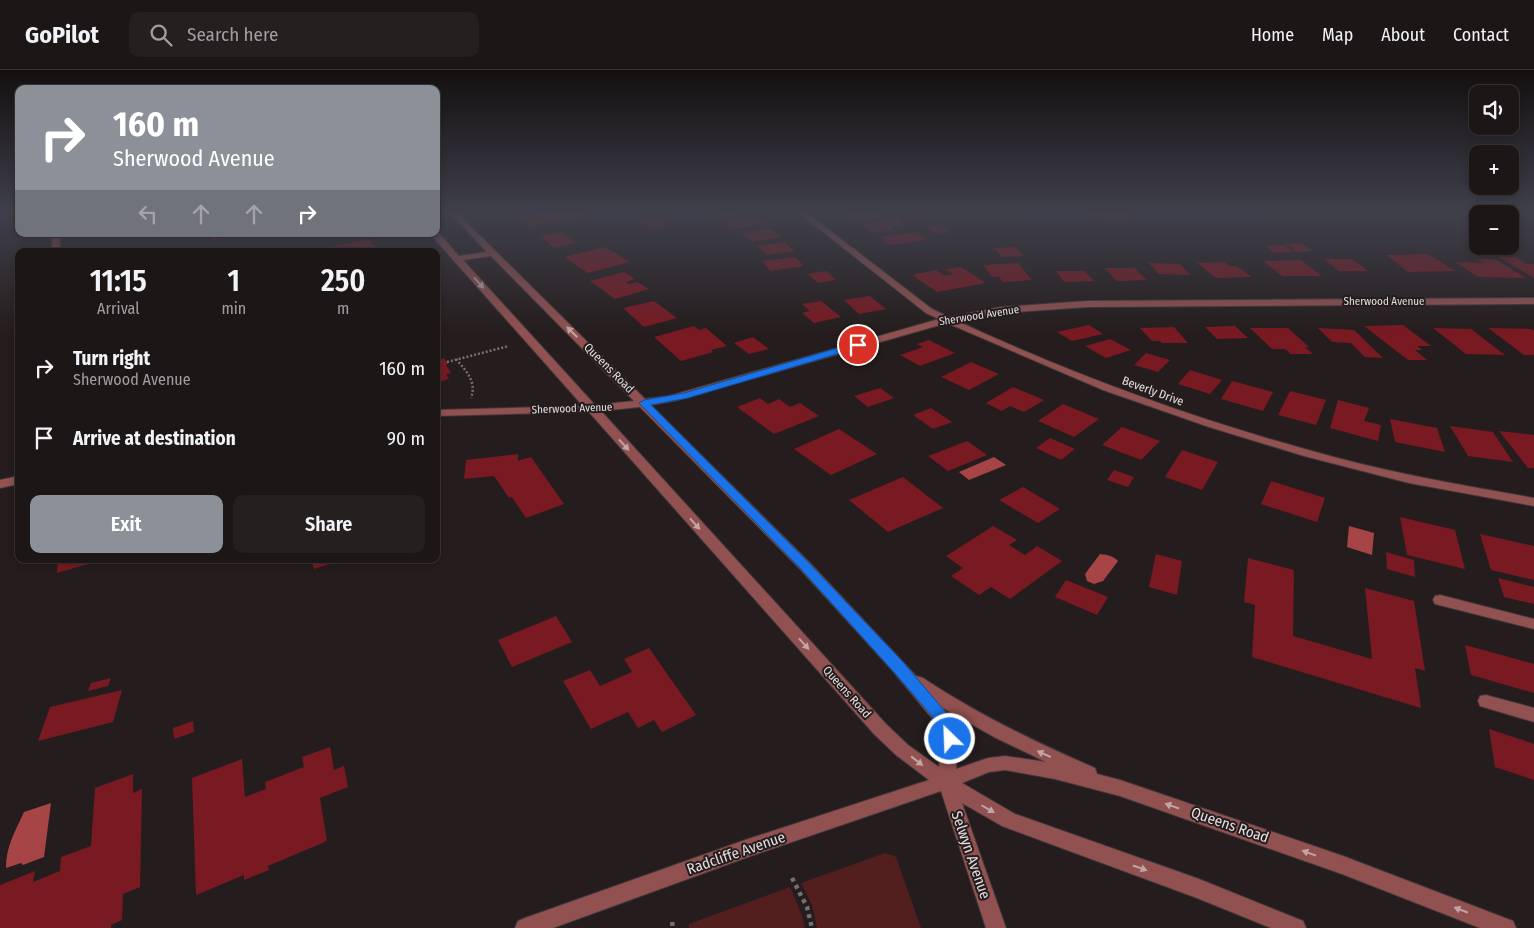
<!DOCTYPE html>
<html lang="en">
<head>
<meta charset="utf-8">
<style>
  :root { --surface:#1c1616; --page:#251f1f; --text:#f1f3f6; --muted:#a09fa1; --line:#3a3535; --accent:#8c9099 }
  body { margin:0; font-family:"Fira Sans Condensed",sans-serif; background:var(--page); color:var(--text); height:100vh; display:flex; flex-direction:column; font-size:19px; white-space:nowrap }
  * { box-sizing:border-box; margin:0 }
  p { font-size:16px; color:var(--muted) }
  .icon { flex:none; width:28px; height:28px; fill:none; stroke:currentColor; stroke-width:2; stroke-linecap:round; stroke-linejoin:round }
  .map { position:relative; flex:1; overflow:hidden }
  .details { position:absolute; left:15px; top:178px; width:425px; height:315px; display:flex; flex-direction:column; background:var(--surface); border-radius:10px; box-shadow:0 2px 8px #0003,0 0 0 1px var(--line) }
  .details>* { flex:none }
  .guide { position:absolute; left:15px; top:15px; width:425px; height:152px; border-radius:10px; box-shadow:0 2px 8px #0003,0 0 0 1px var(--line); background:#8c9099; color:#fff; overflow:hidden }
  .tools { position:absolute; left:1469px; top:15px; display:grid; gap:10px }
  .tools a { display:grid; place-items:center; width:50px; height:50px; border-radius:10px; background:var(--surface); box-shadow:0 2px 8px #0003,0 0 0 1px var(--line); font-size:25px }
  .pin { position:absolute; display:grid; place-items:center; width:42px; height:42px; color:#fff; margin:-21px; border:2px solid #fff; border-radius:50%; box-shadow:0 1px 5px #0007 }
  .me { position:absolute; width:55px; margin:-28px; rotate:336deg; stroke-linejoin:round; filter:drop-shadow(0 0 4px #0008) }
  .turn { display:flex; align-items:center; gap:18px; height:105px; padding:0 15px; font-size:22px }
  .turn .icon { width:65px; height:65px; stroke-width:2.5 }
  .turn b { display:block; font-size:35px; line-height:42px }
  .lanes { display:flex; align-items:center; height:48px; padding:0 15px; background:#0003; justify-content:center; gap:25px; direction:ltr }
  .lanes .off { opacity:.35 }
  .eta { display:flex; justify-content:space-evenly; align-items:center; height:85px; text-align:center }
  .eta b { font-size:30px; font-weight:600; line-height:35px }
  .button { display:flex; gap:10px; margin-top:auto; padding:10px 15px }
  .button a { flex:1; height:58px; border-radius:10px; background:var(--accent); color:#fff; font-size:20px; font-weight:600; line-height:58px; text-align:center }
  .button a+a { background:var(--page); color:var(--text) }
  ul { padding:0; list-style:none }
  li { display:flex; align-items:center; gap:15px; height:70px; padding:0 15px }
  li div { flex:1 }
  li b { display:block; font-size:19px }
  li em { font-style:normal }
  header { display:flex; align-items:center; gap:30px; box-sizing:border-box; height:70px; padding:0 25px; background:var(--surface); border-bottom:1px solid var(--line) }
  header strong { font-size:24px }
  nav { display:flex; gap:28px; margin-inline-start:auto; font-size:18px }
  .search { width:350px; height:45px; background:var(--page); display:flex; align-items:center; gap:12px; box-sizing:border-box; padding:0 18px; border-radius:10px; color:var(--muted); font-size:19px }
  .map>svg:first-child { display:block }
  .green { fill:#531e1e }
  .water { fill:#a74546 }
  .building { fill:#791921 }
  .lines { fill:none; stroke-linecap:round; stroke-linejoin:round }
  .minor-casing { stroke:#403838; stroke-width:2 }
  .path-far1 { stroke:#766f6f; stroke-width:2.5; stroke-dasharray:2 2; stroke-linecap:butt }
  .path { stroke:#766f6f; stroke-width:4.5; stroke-dasharray:4 4; stroke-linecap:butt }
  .minor { fill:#915150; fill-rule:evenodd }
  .oneway { fill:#c2a5a5 }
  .route { fill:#1a73e8; stroke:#114b97 }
  .labels { text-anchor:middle; stroke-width:4; stroke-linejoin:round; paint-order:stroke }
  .far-street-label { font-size:11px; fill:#e3dddd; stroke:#251d1d }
  .street-label { font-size:12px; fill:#e3dddd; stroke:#251d1d }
  .near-street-label { font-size:15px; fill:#e3dddd; stroke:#251d1d }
</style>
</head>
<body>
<header>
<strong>GoPilot</strong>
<div class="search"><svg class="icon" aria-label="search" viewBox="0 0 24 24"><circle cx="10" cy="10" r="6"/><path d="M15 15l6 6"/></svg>Search here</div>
<nav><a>Home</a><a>Map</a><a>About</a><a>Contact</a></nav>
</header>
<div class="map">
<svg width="1534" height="858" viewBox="0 0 1534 858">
  <rect width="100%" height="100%" fill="#251d1d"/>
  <!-- green -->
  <g class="green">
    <polygon points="885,783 895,786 897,790 921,858 817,858 812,835 801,813"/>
    <polygon points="790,817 802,845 805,858 689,858 689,854"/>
  </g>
  <!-- water -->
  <g class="water">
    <polygon points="994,387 1006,395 969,410 959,402"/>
    <polygon points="1349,456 1374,463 1372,485 1347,477"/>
    <path d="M1100 484C1108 485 1113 486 1118 491L1103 511 1094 514 1087 511 1085 504Z"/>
    <path d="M51 733 44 787 23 795 21 793 6 798C6 776 15 762 24 742Z"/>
  </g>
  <!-- building -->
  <g class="building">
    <polygon points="544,143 580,143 584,147 532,157 520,148"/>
    <polygon points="714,143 742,143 742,144 720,148"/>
    <polygon points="843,143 882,143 887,146 855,151"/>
    <polygon points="1086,143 1128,143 1132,152 1108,150 1107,148 1087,146"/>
    <polygon points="922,144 929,148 917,150 910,146"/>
    <polygon points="654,147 667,156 652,159 639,150"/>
    <polygon points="756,147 765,155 731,159 723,151"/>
    <polygon points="897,147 903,151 900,152 905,155 890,157 894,160 873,163 859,154 893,151 889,148"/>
    <polygon points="939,154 951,161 937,164 925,157"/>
    <polygon points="769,158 781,167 752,172 741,163"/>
    <polygon points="561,162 576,173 554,178 540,166"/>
    <polygon points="916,162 927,170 889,175 880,167"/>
    <polygon points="212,164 237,164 237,166 213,170"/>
    <polygon points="369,169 376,178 359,181 310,181"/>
    <polygon points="784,172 795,181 767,185 757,176"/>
    <polygon points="1301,173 1313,181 1296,182 1285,174"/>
    <polygon points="1284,175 1294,182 1274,183 1265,176"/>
    <polygon points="605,177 630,192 588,203 564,187"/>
    <polygon points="1016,177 1024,186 1002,187 994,178"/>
    <polygon points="1427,184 1456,201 1408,202 1386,185"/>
    <polygon points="795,187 804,196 770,201 762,191"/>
    <polygon points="1499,187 1516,187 1526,194 1534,194 1534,208"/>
    <polygon points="1324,189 1352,189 1368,201 1339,201"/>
    <polygon points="1477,189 1495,189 1526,208 1478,207 1455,192 1484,193"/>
    <polygon points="1301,190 1322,206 1282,206 1263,191"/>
    <polygon points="1224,192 1229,196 1237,196 1252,207 1216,208 1197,193"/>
    <polygon points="1018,193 1032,210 1003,212 999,207 992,207 983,195"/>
    <polygon points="1149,193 1180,194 1190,205 1158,204"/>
    <polygon points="961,197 986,213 937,222 912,205 936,200 944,206 953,204 945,199"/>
    <polygon points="1105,198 1134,198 1147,210 1117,211"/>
    <polygon points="826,201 836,210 818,213 807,204"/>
    <polygon points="1056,201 1085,201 1094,211 1064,212"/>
    <polygon points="624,202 635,209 626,212 629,214 637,212 649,219 615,229 590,211"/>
    <polygon points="870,226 886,239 859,244 844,230"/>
    <polygon points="654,231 677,248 644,257 623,238"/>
    <polygon points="821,231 841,247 814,253 802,243 810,241 802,234"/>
    <polygon points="1089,255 1103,264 1072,271 1057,262"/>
    <polygon points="1403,255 1431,276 1417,276 1422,280 1415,280 1427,290 1408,290 1364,256"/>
    <polygon points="694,256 699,260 706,258 727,276 711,280 713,282 681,291 654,267"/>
    <polygon points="1235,256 1248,268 1217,269 1205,257"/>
    <polygon points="1174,257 1188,273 1162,273 1160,271 1152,271 1140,258"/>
    <polygon points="1250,258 1288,258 1309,277 1305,277 1313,284 1291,284 1285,279 1272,279"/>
    <polygon points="1318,258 1354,260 1383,288 1365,287 1351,273 1332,272"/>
    <polygon points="1433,258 1471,259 1505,285 1466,284"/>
    <polygon points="1488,258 1532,259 1534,261 1534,285 1524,285"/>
    <polygon points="753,267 769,279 749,284 734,273"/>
    <polygon points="1110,269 1131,280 1106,288 1085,276"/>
    <polygon points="929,270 955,283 920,296 900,285 923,277 917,274"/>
    <polygon points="436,282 441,289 444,288 448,294 446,295 451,303 446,304 449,309 436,313"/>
    <polygon points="1146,283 1170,290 1158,302 1134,295"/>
    <polygon points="971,292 999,304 969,320 941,307"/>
    <polygon points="1190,300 1222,310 1210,324 1178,314"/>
    <polygon points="1232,311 1273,322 1263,341 1221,329"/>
    <polygon points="1013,317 1044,330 1024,342 1010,336 1002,341 986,333"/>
    <polygon points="880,318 894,328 868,337 854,326"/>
    <polygon points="1290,321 1326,330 1316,355 1278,345"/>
    <polygon points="760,328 768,334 779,329 790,337 800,333 819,346 774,364 737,337"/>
    <polygon points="1338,330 1369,338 1364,351 1381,355 1378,371 1330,358"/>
    <polygon points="1063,334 1099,349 1074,367 1038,351"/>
    <polygon points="931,338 952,352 933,359 913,345"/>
    <polygon points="1390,349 1437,358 1445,382 1395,372"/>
    <polygon points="1450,356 1493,362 1513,392 1468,386"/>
    <polygon points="1122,357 1160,371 1141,390 1102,375"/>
    <polygon points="839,359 877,384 831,405 794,379"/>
    <polygon points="1499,361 1534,365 1534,398 1528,398"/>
    <polygon points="1050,368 1075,379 1061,390 1036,378"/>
    <polygon points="967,371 987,385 948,401 928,386"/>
    <polygon points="1182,380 1218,392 1202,420 1165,407"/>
    <polygon points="518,384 518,391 531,387 564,434 526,448 512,427 509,428 494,406 464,409 466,390"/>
    <polygon points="1114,400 1134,407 1128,417 1107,410"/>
    <polygon points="903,407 943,438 888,462 849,430"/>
    <polygon points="1271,411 1325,428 1317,452 1261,434"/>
    <polygon points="1023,417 1060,439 1038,453 999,430"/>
    <polygon points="1400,447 1455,460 1465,499 1407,485"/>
    <polygon points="993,456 1017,470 1009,475 1025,485 1037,476 1062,491 1010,529 991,517 979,525 951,506 963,498 946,486"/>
    <polygon points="1480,464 1534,476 1534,510 1491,500"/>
    <polygon points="1386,482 1414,490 1415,507 1387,499"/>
    <polygon points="1156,484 1182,491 1177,525 1149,517"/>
    <polygon points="1248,488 1294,500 1293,566 1372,589 1365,518 1414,531 1425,601 1415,598 1421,638 1252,587 1255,535 1244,532"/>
    <polygon points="58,489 105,489 57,503"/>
    <polygon points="311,489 345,489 314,499"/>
    <polygon points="1498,508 1534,517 1534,534 1504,527"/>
    <polygon points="1066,510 1108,527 1097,545 1055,527"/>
    <polygon points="556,546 572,572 512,597 498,570"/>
    <polygon points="1465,575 1534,594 1534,623 1471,605"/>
    <polygon points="649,578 696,645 662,662 654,650 638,658 628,642 591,659 563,611 590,600 600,616 632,602 624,589"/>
    <polygon points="111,608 108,616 88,621 91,613"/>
    <polygon points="122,620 113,652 38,671 50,637"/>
    <polygon points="193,651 194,662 174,669 173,658"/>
    <polygon points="1489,659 1534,674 1534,710 1495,697"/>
    <polygon points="330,677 334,700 344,696 348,717 320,728 327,771 268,796 269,800 244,810 244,805 196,825 192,708 242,689 245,727 266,719 265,712 304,697 302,687"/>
    <polygon points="133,704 133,723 142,719 140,817 123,824 122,850 111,855 111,858 0,858 0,815 35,801 33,812 60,801 61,787 91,776 95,718"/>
  </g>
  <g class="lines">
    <!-- minor casing -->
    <g class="minor-casing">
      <g id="minor">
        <path d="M450 143H457L645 329 669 326 939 249 926 243 799 143H807L932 239 949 247 1001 237 1087 231 1534 228V234L1087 237 1001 243 957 251C1072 304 1191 348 1312 381 1385 402 1460 415 1534 428V436L1409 413 1304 386 1209 357 1103 320 947 253 674 331 651 335 810 493 916 606 923 608C977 644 1035 672 1095 698L1097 704 1120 710 1343 786 1513 851 1516 858H1480L1342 804 1120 726 1055 709 1005 700 989 702 962 713 1015 744 1199 809 1303 851 1306 858H1271L1197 828 1002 756 962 733 1006 858H986L941 721 748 787 553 858H515L518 851 525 848 748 769 929 710 896 685 874 664 589 342 436 346V340L583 336 432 166 431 164 438 162 459 186 487 182ZM491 186 634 331 595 335 463 190ZM640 337 800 499 892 600 936 653 941 669 939 697 908 675 886 654 601 341ZM943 638 994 667 1046 692 1005 686 988 688 956 699C958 674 960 659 943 638Z"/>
        <rect x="52" y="164" width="8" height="17"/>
        <polygon points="19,406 19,414 0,418 0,410"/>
        <polygon points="1440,525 1534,549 1534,559 1435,534 1433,530 1435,526"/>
        <polygon points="1486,625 1534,638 1534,652 1480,636 1478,631 1480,626"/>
      </g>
    </g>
    <!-- path-far1 -->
    <g class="path-far1">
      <path d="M456 289C466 301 477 311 471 328"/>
      <polyline points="447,292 509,276"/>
    </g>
    <!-- path -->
    <g class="path">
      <polyline points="792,808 807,837 812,858"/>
      <polyline points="672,852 673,858"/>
    </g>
    <!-- minor -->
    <use href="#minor" class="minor"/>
  </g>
  <!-- one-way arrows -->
  <defs><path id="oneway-solid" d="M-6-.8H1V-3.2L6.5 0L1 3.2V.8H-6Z" transform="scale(1.25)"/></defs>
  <g class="oneway">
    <use href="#oneway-solid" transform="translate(479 213) rotate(48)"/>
    <use href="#oneway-solid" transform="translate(572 262) rotate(-135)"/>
    <use href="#oneway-solid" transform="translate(624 375) rotate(48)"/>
    <use href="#oneway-solid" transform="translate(695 454) rotate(48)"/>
    <use href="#oneway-solid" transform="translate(804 574) rotate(48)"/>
    <use href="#oneway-solid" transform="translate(1044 684) rotate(-156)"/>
    <use href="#oneway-solid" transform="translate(917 691) rotate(38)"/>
    <use href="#oneway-solid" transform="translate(1172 736) rotate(-161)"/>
    <use href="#oneway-solid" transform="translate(988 739) rotate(30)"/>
    <use href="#oneway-solid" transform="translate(1309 783) rotate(-160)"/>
    <use href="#oneway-solid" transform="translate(1140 798) rotate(19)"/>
    <use href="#oneway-solid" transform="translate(1461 840) rotate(-159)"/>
  </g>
  <!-- sky -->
  <linearGradient id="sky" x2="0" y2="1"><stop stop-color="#141010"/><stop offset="0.54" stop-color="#40404c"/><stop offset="1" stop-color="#40404c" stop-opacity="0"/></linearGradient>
  <rect width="1534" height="263" fill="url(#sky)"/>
  <!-- route -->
  <polygon class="route" points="858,272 861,273 861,277 688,328 651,335 809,493 903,592 948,645 958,669 956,674 950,676 945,674 931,645 892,600 800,498 639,333 644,330 684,323"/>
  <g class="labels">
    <!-- far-street labels -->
    <g class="far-street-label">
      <text x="1384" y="235">Sherwood Avenue</text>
      <text transform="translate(979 245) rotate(-9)" y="4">Sherwood Avenue</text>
      <text transform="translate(572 338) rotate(-2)" y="4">Sherwood Avenue</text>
    </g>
    <!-- street labels -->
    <g class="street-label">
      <text transform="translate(609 298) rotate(45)" y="4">Queens Road</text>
      <text transform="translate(1153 321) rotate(20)" y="4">Beverly Drive</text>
      <text transform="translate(847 622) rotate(48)" y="4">Queens Road</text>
    </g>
    <!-- near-street labels -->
    <g class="near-street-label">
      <text transform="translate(1230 755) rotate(19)" y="5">Queens Road</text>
      <text transform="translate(736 783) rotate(-19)" y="5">Radcliffe Avenue</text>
      <text transform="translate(971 785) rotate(71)" y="5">Selwyn Avenue</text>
    </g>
  </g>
</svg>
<div class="tools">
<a><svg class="icon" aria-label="sound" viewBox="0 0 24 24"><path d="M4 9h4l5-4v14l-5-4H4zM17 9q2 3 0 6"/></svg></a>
<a>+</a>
<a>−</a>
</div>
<div class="pin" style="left:858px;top:275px;background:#d93025"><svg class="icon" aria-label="arrive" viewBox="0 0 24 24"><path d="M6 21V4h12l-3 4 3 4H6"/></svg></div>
<svg class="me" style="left:950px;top:669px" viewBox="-20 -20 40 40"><circle r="17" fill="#1a73e8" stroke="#fff" stroke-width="3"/><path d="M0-11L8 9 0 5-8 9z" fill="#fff"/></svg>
<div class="guide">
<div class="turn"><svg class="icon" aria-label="right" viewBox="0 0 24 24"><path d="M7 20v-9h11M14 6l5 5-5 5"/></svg><div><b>160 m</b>Sherwood Avenue</div></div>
<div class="lanes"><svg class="icon off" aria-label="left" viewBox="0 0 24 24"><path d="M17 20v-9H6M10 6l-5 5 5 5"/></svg><svg class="icon off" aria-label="ahead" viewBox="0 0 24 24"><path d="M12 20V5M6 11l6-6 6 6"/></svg><svg class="icon off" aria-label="ahead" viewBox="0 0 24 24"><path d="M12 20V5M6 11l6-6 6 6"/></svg><svg class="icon" aria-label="right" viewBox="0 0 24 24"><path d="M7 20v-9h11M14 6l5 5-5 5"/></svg></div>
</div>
<section class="details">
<div class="eta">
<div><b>11:15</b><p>Arrival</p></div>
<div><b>1</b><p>min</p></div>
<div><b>250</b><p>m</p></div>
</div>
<ul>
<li><svg class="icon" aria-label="right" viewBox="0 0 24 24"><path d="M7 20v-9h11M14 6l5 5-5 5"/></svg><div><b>Turn right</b><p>Sherwood Avenue</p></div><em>160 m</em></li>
<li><svg class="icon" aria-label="arrive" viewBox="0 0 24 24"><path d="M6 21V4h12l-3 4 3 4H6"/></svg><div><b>Arrive at destination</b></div><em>90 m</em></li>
</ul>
<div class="button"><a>Exit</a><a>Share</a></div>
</section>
</div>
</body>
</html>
